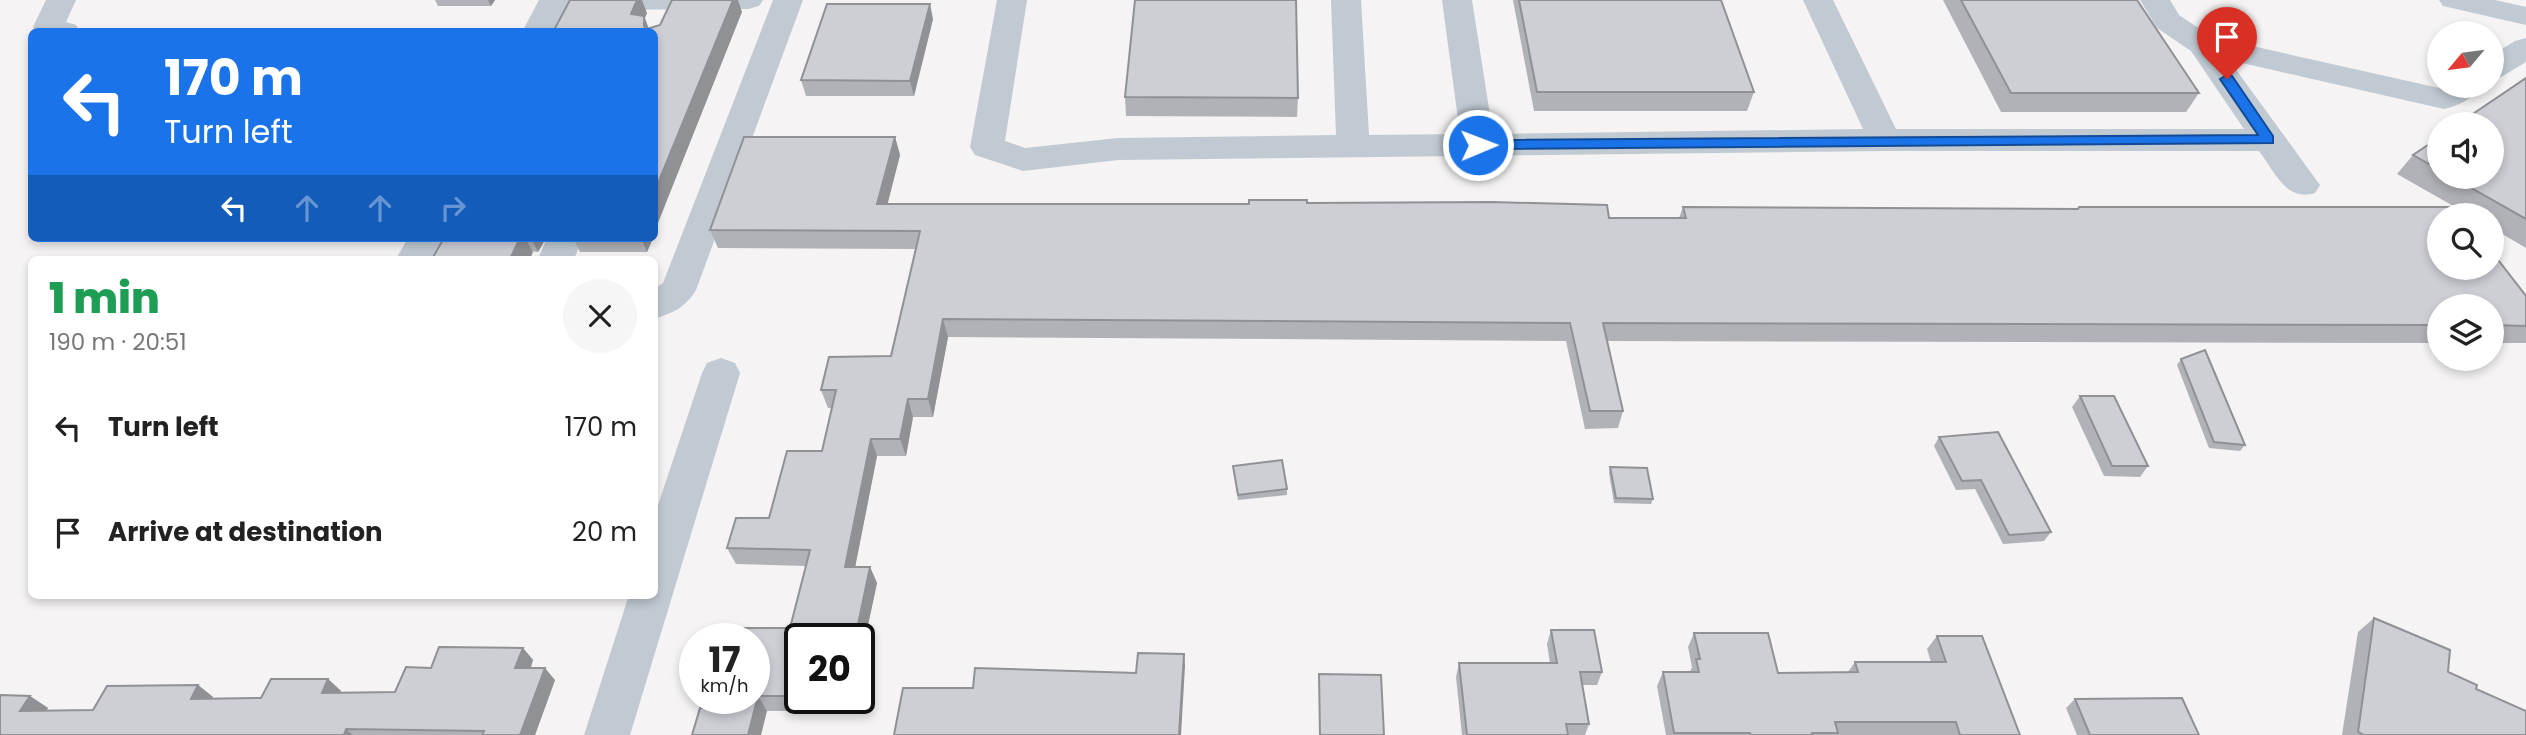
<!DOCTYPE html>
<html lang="en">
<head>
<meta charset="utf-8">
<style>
  :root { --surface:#fff; --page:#f6f6f6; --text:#222; --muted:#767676 }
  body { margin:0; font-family:Poppins,sans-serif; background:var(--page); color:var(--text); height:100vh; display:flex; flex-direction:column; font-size:26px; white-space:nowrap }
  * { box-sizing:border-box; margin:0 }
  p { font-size:23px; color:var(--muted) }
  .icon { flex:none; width:38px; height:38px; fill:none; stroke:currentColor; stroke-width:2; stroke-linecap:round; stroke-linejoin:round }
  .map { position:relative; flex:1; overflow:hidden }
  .drawer { position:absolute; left:28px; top:256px; width:630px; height:343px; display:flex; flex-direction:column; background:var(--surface); border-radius:10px; box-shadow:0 4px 10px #0003 }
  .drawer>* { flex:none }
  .hud { position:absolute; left:28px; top:28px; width:630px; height:214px; border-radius:10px; box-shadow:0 4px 10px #0003; background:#1a73e8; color:#fff; overflow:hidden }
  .needle { width:46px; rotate:241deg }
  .tools { position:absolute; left:2427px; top:21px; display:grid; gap:14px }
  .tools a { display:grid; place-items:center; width:77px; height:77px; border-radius:50%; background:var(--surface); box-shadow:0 4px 10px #0003; font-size:35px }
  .speed { position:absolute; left:679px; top:623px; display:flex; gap:14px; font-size:35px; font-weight:700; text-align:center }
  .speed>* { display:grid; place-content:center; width:91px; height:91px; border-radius:50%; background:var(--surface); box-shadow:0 4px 10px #0003; line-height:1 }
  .speed small { font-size:18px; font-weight:400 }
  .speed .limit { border:4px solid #111; border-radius:10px; background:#fff; color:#111 }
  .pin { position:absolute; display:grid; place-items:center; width:60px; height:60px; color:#fff; margin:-72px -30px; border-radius:50% 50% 50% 0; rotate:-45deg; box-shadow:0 0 7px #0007 }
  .pin .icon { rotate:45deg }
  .me { position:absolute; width:77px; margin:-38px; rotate:89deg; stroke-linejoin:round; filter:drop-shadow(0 0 5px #0008) }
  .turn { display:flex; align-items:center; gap:24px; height:147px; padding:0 21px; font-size:32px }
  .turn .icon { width:91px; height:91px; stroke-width:2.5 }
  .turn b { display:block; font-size:49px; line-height:60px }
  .lanes { display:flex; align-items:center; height:66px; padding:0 21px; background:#0003; justify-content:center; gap:35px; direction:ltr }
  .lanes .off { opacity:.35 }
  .round { display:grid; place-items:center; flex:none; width:74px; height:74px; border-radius:37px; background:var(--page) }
  .overview { display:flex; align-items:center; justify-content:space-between; height:119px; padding:0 21px }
  h1 { font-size:42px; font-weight:800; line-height:52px; color:#1e9e55 }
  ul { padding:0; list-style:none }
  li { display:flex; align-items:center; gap:21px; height:105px; padding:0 21px }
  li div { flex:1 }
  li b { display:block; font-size:26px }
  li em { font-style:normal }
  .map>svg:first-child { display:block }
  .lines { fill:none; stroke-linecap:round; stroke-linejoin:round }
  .minor { fill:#c1cad2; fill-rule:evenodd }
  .wall { fill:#b0b2b7 }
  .shaded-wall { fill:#909195 }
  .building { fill:#cdcfd5; stroke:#909195; stroke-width:2 }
  .route { fill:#1a73e8; stroke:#114b97; stroke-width:2 }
</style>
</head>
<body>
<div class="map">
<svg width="2526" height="735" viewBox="0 0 2526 735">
  <rect width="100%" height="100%" fill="#f5f3f3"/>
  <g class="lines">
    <!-- minor -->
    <g class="minor">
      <polygon points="46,0 76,0 66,22 76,25 80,32 36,32 33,27"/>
      <polygon points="539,0 763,0 759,6 748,9 564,10 553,32 522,32"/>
      <path d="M773 0H803L696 290C686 307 673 313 654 319V289L663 283Z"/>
      <path d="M997 0H1027L1005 141 1025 148 1118 138 1336 135 1331 0H1361L1369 135 1460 134 1442 0H1472L1493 134 1863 129 1803 0H1833L1896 129H2244L2191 51 2157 28 2140 0H2170L2179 15 2212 37 2439 88 2481 86C2473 99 2458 106 2444 109L2229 60 2320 185 2315 193C2286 202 2275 172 2259 151H1885L1118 160 1023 171 975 155 970 147Z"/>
      <polygon points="2439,0 2495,0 2526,7 2526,25 2443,6"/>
      <polygon points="2526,38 2526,62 2503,76 2492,79 2492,55 2515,41"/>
      <polygon points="408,238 444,238 432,259 396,259"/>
      <polygon points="547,238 583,238 574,259 538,259"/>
      <polygon points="721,358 735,363 740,373 630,735 584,735 629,595 654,595 654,517 702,373 707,363"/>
    </g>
  </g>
  <!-- wall -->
  <g class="wall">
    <polygon points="435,0 495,0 491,6 438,6"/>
    <polygon points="1513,0 1721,0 1754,92 1747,111 1534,111"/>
    <polygon points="1943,0 2137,0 2199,93 2186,112 2001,112"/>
    <polygon points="933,19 914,96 806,96 801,80"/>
    <polygon points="2526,78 2526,248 2492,228 2492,215 2469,215 2458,209 2526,296 2526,343 2492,343 2492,306 2440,306 2440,343 1607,341 1623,411 1618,428 1585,429 1566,341 948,337 933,417 913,417 906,456 877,456 855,567 870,567 877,583 859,667 859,639 800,639 800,698 853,698 850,711 767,711 707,708 790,628 806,566 736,564 727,548 769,518 822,451 832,408 828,408 821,390 891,356 916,249 718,248 710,230 895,137 900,155 887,204 1249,204 1307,203 1609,218 1679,218 1683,207 2078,209 2455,207 2397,174 2413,155 2440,137 2440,177 2492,177"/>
    <polygon points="1125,97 1298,98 1297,117 1126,116"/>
    <polygon points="444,238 546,238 538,252"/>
    <polygon points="573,238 653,238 647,252 580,252"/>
    <polygon points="2181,359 2245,445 2240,451 2209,448 2177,365"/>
    <polygon points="2080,396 2148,466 2140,477 2104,476 2072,407"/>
    <polygon points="1939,437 2051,532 2044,541 2003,544 1975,489 1956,490 1934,446"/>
    <polygon points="1233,466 1287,489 1287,495 1238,500"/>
    <polygon points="1610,467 1653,499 1651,504 1614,503 1609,473"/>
    <polygon points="2374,618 2448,672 2476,689 2526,735 2342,735 2358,632"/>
    <polygon points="1551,630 1602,672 1597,685 1582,685 1589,724 1585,735 1462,735 1456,677 1459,663 1550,663 1547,644"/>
    <polygon points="1694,633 1778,673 1848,672 1855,662 1931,662 1927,649 1937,636 2020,735 1666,735 1657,686 1663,672 1690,672 1692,667 1688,647"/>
    <polygon points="523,648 533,660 531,668 555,680 535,735 0,735 30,696 48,708 46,711 93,710 198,685 213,697 212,699 261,698 328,679 341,691 341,692 395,692 431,668"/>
    <polygon points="2075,699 2199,735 2077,735 2066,708"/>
  </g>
  <!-- shaded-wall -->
  <g class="shaded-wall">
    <polygon points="488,0 495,0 491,6"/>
    <polygon points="637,0 642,0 647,13 645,18 650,32 631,14"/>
    <polygon points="733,0 738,0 742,12 654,233 654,193"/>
    <polygon points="930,4 933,19 914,96 910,81"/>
    <polygon points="895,137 900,155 883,222 877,204"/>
    <polygon points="520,238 525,238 533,252 530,259 510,259"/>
    <polygon points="531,238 546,238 538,252"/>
    <polygon points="641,238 653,238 647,252"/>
    <polygon points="943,319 948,337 933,417 928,399"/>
    <polygon points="908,399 913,417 906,456 900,439"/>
    <polygon points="871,439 877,456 852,583 845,567"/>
    <polygon points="870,567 877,583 859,667 859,639 855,639"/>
    <polygon points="523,648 533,660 526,680 515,668"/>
    <polygon points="1184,654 1185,666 1181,735 1179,735"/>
    <polygon points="545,668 555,680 535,735 520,735"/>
    <polygon points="328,679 341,691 335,705 322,693"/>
    <polygon points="198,685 213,697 206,711 191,699"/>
    <polygon points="30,696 48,708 38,723 20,711"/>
    <polygon points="758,696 767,711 761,735 748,735"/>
    <polygon points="844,698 853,698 850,711"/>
    <polygon points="346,729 353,735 344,735"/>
  </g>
  <!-- building -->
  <g class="building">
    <polygon points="570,0 637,0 631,14 644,16 644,26 647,29 660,25 672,0 733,0 654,193 654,32 553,32"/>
    <polygon points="1135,0 1296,0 1298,98 1125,97"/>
    <polygon points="1519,0 1721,0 1754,92 1537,92"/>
    <polygon points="1961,0 2137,0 2199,93 2011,93"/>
    <polygon points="827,4 930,4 910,81 801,80"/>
    <polygon points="2526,78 2526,219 2452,177 2492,177 2492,124 2458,124"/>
    <polygon points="744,137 895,137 877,204 1249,204 1249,200 1307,200 1307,203 1492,202 1607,205 1609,218 1686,218 1683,207 2078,209 2079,207 2457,207 2463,215 2440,215 2440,268 2492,268 2492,252 2526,296 2526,326 2492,325 2492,306 2440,306 2440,325 1603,323 1623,411 1590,411 1570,323 943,319 928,399 908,399 900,439 871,439 845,567 870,567 855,639 800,639 800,696 758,696 748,735 692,735 700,708 707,708 710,698 754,698 754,639 735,639 738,628 790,628 810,550 727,548 736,518 769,518 787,451 822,451 836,390 821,390 829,357 891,356 920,231 710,230"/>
    <polygon points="2440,137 2440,170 2413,155"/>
    <polygon points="444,238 520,238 510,259 432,259"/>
    <polygon points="2205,350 2245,445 2214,442 2181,359"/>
    <polygon points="2080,396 2114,396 2148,466 2112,466"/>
    <polygon points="1998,432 2051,532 2009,535 1981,480 1962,481 1939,437"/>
    <polygon points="1282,460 1287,489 1238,495 1233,466"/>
    <polygon points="1610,467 1647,468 1653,499 1616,498"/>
    <polygon points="2374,618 2450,650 2448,672 2477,685 2476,689 2526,711 2526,735 2364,735 2358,732"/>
    <polygon points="1551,630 1594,630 1602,672 1580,672 1589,724 1566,724 1568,735 1467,735 1459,663 1557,663"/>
    <polygon points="1694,633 1768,633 1778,673 1858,672 1855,662 1946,662 1937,636 1982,636 2020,735 1960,735 1956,722 1835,722 1838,733 1812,733 1813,735 1751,735 1750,733 1674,733 1663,672 1699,672 1696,659 1700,659"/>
    <polygon points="439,647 523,648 515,668 545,668 520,735 482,735 484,731 346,729 344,735 0,735 0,695 30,696 20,711 93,710 107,686 198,685 191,699 261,698 271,679 328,679 322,693 395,692 406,667 431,668"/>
    <polygon points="1138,653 1184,654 1179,735 894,735 903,688 973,688 975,668 1136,673"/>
    <polygon points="1319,674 1381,675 1384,735 1320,735"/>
    <polygon points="2182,698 2199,735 2090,735 2075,699"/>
  </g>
  <!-- route -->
  <polygon class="route" points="2227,75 2232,76 2273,136 2273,143 1478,149 1471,145 1478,140 2258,135 2220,79"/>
</svg>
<div class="tools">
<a><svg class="needle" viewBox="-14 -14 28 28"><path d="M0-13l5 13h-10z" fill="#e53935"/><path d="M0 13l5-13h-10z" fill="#767676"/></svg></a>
<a><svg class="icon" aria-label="sound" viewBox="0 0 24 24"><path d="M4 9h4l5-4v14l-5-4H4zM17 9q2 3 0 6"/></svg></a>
<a><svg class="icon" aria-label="search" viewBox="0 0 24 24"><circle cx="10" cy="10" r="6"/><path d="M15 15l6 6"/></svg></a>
<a><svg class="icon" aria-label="layers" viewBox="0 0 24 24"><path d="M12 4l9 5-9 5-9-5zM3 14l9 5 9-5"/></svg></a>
</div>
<div class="speed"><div>17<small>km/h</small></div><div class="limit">20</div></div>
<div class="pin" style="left:2227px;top:79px;background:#d93025"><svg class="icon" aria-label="arrive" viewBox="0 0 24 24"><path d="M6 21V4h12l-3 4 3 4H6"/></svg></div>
<svg class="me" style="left:1478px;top:145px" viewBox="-20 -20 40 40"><circle r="17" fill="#1a73e8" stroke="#fff" stroke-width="3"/><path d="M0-11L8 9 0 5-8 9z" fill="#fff"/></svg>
<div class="hud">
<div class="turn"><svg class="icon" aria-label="left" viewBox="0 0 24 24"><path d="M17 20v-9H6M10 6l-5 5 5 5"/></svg><div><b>170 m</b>Turn left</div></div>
<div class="lanes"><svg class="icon" aria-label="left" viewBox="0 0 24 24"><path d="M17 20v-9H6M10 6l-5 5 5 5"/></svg><svg class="icon off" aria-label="ahead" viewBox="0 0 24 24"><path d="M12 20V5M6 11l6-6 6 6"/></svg><svg class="icon off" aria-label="ahead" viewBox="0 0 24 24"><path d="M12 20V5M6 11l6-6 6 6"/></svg><svg class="icon off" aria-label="right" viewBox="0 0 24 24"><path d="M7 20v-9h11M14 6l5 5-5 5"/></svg></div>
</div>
<section class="drawer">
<div class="overview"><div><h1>1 min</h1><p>190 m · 20:51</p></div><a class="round"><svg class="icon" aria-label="close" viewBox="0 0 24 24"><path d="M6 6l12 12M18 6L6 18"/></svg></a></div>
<ul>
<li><svg class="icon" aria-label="left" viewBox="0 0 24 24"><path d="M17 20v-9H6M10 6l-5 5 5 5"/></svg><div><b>Turn left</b></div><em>170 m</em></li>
<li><svg class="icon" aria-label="arrive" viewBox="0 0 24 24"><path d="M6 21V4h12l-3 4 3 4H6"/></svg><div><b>Arrive at destination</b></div><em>20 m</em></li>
</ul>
</section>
</div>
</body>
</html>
